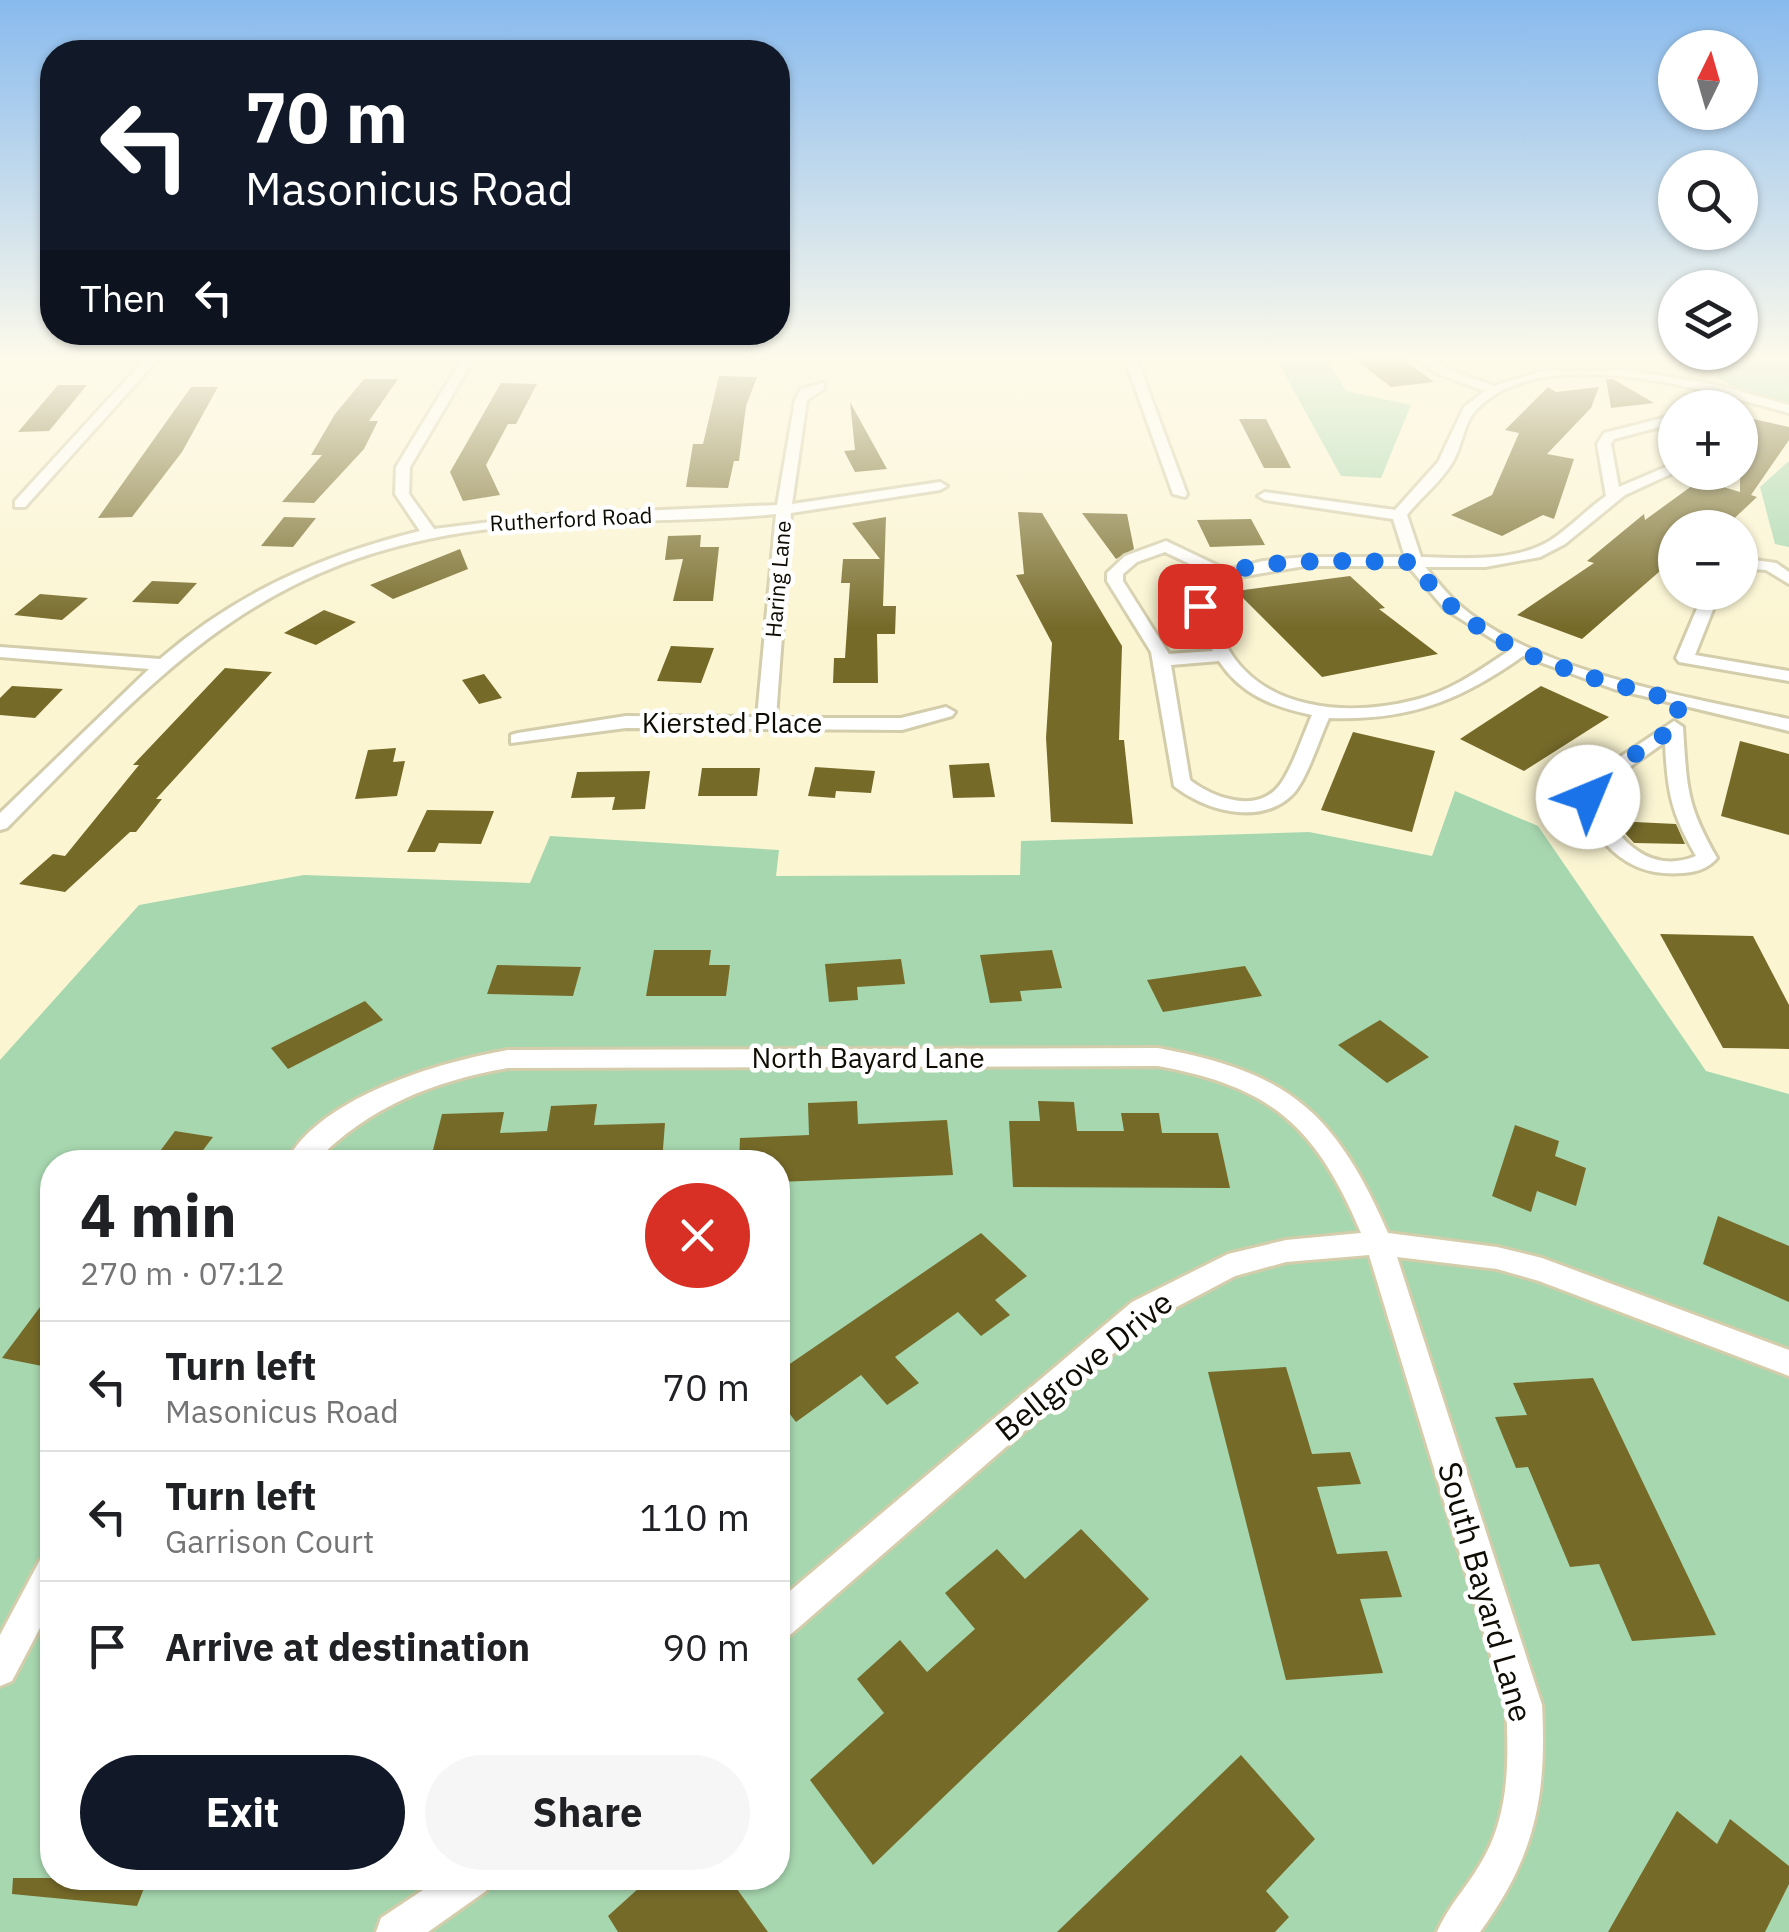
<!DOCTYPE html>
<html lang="en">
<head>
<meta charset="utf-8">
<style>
  :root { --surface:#fff; --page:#f6f6f6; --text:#202124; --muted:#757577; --line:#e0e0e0; --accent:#111827 }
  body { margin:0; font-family:"IBM Plex Sans",sans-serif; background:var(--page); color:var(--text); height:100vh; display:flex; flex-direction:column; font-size:38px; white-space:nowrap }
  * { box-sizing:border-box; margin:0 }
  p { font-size:32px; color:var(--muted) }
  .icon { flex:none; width:55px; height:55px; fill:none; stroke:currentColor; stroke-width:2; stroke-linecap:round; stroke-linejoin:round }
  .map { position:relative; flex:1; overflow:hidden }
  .panel { position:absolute; left:40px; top:1150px; width:750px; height:740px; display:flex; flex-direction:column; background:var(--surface); border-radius:40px; box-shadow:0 2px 8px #0004 }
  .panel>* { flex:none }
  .top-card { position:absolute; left:40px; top:40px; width:750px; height:305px; border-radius:40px; box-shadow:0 2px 8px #0004; background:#111827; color:#fff; overflow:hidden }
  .needle { width:65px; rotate:5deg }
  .fabs { position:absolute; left:1658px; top:30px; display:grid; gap:20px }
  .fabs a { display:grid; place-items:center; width:100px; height:100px; border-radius:50%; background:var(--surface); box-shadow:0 2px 8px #0004; font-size:50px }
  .pin { position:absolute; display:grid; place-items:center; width:85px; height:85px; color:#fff; margin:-42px; border-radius:20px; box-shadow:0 5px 15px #0006 }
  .me { position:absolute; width:110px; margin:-55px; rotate:45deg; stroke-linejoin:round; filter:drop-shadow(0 0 8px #0008) }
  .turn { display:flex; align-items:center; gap:35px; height:210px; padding:0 40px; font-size:45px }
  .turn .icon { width:130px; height:130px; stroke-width:2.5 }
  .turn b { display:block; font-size:70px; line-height:85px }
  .then { display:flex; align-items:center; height:95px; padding:0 40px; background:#0003; gap:20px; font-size:38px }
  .round { display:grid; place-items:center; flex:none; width:105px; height:105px; border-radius:52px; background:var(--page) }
  .overview { display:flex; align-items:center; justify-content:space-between; height:170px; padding:0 40px }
  h1 { font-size:60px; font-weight:800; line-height:75px }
  .primary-button { display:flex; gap:20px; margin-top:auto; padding:20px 40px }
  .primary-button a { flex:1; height:115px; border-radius:60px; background:var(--accent); color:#fff; font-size:40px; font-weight:800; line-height:115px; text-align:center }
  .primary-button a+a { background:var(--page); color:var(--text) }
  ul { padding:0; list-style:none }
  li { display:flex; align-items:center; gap:30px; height:130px; padding:0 40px; border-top:2px solid var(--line) }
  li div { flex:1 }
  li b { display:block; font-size:38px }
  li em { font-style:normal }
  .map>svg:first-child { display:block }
  .green { fill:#a7d7af; fill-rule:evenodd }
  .building { fill:#766a29 }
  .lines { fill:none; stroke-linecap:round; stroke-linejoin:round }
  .minor-casing { stroke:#d3cdab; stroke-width:6 }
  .minor { fill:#fff; fill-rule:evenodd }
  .route { stroke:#1a73e8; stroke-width:18; stroke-dasharray:0 32.4 }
  .labels { text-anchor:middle; stroke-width:9; stroke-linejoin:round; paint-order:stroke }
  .far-street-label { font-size:22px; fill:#0e0c03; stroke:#fff }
  .street-label { font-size:28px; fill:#0e0c03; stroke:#fff }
  .near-street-label { font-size:32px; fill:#0e0c03; stroke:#fff }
</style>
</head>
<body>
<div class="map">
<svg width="1789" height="1932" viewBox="0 0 1789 1932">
  <rect width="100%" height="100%" fill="#fbf5d2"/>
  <!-- green -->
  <g class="green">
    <polygon points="1275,357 1326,357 1346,391 1411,405 1381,478 1341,476"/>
    <polygon points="1715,357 1789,357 1789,415 1718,379"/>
    <polygon points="1789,461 1789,547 1775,544 1760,487"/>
    <path d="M1455 791 1538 826 1706 1071 1789 1094V1932H0V1060L139 905 304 875 530 883 550 836 779 850 776 876 1020 875 1021 841 1309 832 1432 856ZM52 1162H778V1878H52Z"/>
  </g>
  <!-- building -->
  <g class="building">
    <polygon points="1352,357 1400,357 1434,382 1391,387"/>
    <polygon points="719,376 757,377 746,406 739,461 734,461 728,488 686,487 693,444 703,444"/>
    <polygon points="364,379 398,379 369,421 378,421 364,449 314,503 282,502 322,455 311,455 335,414"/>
    <polygon points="1606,379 1613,379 1654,403 1611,408"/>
    <polygon points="501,383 537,384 516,424 508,424 486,465 500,495 463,501 450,472"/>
    <polygon points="58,385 87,385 49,431 18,432"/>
    <polygon points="191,387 218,387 182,452 132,517 98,518"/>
    <polygon points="1548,387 1556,392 1599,387 1591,408 1547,454 1574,459 1554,519 1543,515 1502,536 1451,515 1492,495 1519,433 1505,430"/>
    <polygon points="850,402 887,469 855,472 844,451 855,450"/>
    <polygon points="1740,416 1789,427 1789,440 1751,495 1757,497 1724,528 1675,528 1675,558 1582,639 1517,615 1594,563 1587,561 1644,514 1645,520 1700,480 1740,492"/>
    <polygon points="1239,419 1266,419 1291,468 1264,468"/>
    <polygon points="1018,512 1042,513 1122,646 1119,740 1124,740 1133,824 1051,822 1046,738 1052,643 1016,575 1024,574"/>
    <polygon points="1082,513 1127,514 1134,549 1116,559"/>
    <polygon points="284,517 316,518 293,547 261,546"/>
    <polygon points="886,517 883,606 896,606 895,634 877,634 878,683 833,683 834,658 845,658 850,583 841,583 843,559 880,559 852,523"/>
    <polygon points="1251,519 1265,545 1210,547 1197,520"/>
    <polygon points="701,535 700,547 719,547 713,601 673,601 683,559 665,560 668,536"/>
    <polygon points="460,549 468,569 393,599 370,585"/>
    <polygon points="1350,576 1385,608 1379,609 1438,654 1322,677 1236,591"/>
    <polygon points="152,581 197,583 178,604 132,602"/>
    <polygon points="40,594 88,598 62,620 14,615"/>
    <polygon points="324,610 356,622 316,645 284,633"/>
    <polygon points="671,646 714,648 701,683 657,681"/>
    <polygon points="225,668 272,672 156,799 162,799 136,832 130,832 65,892 19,884 53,854 65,856 139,765 133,765"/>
    <polygon points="484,674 502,698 479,704 462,680"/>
    <polygon points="12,686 63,689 35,718 0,715 0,698"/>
    <polygon points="1541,686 1609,717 1524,771 1460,739"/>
    <polygon points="1353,732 1435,751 1412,832 1321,810"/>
    <polygon points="1740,741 1789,754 1789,835 1721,816"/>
    <polygon points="396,748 393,762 405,761 397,796 355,799 368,750"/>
    <polygon points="989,763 995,797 953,798 949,765"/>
    <polygon points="815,767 875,771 871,793 836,791 835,798 808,796"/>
    <polygon points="702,768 760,768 757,796 698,796"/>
    <polygon points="650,771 645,809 612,810 615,797 571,798 577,772"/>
    <polygon points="427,810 494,811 481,844 439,843 435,852 407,852"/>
    <polygon points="1556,818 1584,819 1600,843 1568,842"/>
    <polygon points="1614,821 1676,824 1685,844 1634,843"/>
    <polygon points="1660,934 1753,936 1789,1005 1789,1049 1723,1048"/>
    <polygon points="654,950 711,950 709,965 730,965 726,996 646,996"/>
    <polygon points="1052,950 1062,988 1020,991 1022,1001 990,1003 980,955"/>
    <polygon points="901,959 905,984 857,987 858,1000 829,1002 825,964"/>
    <polygon points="497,965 581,967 573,996 487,994"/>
    <polygon points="1245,966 1262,996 1163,1012 1147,980"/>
    <polygon points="365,1001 383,1020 288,1069 271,1048"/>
    <polygon points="1380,1020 1429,1057 1387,1083 1338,1045"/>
    <polygon points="857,1101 858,1124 947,1120 953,1175 778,1182 778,1162 739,1162 740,1138 809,1135 808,1103"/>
    <polygon points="1038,1101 1074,1102 1077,1131 1124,1131 1121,1113 1159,1113 1162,1133 1218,1133 1230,1188 1013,1187 1009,1121 1040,1121"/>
    <polygon points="597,1104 594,1125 665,1123 662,1162 430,1162 442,1114 504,1112 500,1133 547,1131 551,1106"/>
    <polygon points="1515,1125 1559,1141 1555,1156 1586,1168 1576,1206 1537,1191 1531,1212 1492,1196"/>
    <polygon points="175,1131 213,1137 194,1162 152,1162"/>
    <polygon points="1718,1216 1789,1246 1789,1302 1703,1264"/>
    <polygon points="981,1233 1027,1276 995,1300 1010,1315 981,1336 958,1312 895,1357 919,1383 887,1405 861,1375 796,1422 778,1399 778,1372"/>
    <polygon points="52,1291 52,1368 2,1358"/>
    <polygon points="1286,1367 1312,1454 1350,1452 1361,1484 1317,1487 1337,1554 1387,1551 1402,1597 1360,1599 1383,1673 1286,1680 1208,1372"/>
    <polygon points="1593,1378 1716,1635 1632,1641 1599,1564 1570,1567 1528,1467 1516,1468 1495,1417 1527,1415 1513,1383"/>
    <polygon points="1081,1529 1149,1599 873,1865 810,1780 884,1713 857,1679 900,1640 927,1672 975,1629 945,1593 997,1549 1025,1579"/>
    <polygon points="1241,1755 1315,1839 1266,1891 1289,1917 1275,1932 1057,1932"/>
    <polygon points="1677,1811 1717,1844 1730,1819 1789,1866 1789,1884 1765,1932 1608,1932"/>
    <polygon points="13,1878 148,1878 137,1906 12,1894"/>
    <polygon points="650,1878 729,1878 768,1932 618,1932 608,1916"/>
  </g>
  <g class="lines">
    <!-- minor casing -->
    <g class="minor-casing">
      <g id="minor">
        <polygon points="147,357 160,357 25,507 15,507 15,501"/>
        <path d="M463 357H475L410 467 409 494 434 529 547 515 777 505 795 400 801 389 824 383V389L807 400 792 504 940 482 947 486 940 490 791 513 776 718H901L946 707 955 712 952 716 902 730 626 728 511 743V735L518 733 626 716 757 717 776 514C678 524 579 517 481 530 255 560 158 675 7 828L0 830V813L149 669 0 657V647L160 659C236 593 322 555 420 531L395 494 396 467Z"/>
        <polygon points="1124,357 1136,357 1187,494 1185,497 1173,494"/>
        <path d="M1413 357H1428L1446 368 1494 386 1541 371 1628 370 1717 385 1789 405V413C1709 391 1546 340 1478 408 1463 422 1463 446 1452 463 1440 483 1421 497 1407 515L1421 557C1463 558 1514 563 1551 540 1571 527 1587 509 1606 496L1597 444 1604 433 1675 415V423L1614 439 1611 444 1619 487 1675 463V472L1625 495 1565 544 1540 557 1485 567H1425C1435 578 1445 592 1456 602 1534 673 1688 697 1789 719V731L1614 689 1523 656C1460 701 1408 721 1329 718 1320 737 1306 783 1291 796 1259 826 1204 810 1174 786L1151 652 1107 581V573L1125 556 1166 541 1227 570 1263 561 1305 557H1405L1393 519 1265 500 1258 496 1265 492 1395 510 1438 462 1464 407 1485 391 1438 374ZM1165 552 1215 576 1197 587C1190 609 1202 632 1213 651L1169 654 1123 581V574L1137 562ZM1305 566H1408L1445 609 1510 650C1480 670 1451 691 1415 700 1349 717 1260 712 1225 643 1217 627 1210 611 1211 592L1233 578ZM1219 661C1241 695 1274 707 1312 715 1303 735 1291 772 1278 787 1255 814 1212 797 1190 780L1171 665Z"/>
        <polygon points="1740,558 1776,563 1789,572 1789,584 1766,570 1740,568"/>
        <polygon points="1704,592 1720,592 1695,655 1789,671 1789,681 1679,662 1676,658"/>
        <path d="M1674 721 1683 727C1687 788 1686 804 1717 858 1708 869 1696 872 1683 873 1627 878 1598 844 1577 797L1590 777ZM1665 742C1667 791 1671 813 1696 856 1647 876 1615 837 1597 797L1604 785Z"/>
        <path d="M1158 1048C1289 1072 1335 1112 1388 1233L1497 1247 1542 1258 1789 1350V1376L1539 1281 1497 1269 1397 1257 1542 1705C1547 1796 1535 1857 1480 1932H1437C1447 1908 1466 1888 1479 1866 1510 1817 1509 1761 1506 1705L1369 1255 1286 1262 1235 1276 1152 1320 790 1635 778 1640V1601L1132 1302 1228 1254 1286 1240 1361 1233C1316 1127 1273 1087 1158 1066L508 1068C433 1081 368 1107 315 1162H286C321 1096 440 1062 508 1050Z"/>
        <polygon points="52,1556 52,1605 12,1681 0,1686 0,1635 40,1560"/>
        <polygon points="441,1878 492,1878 486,1891 428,1932 376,1932 381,1918"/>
      </g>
    </g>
    <!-- minor -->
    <use href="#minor" class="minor"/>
  </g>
  <!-- sky -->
  <linearGradient id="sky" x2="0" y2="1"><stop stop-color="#88baee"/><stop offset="0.57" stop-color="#fdfaeb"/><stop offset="1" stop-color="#fdfaeb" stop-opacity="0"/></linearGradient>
  <rect width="1789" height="628" fill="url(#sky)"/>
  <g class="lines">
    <!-- route -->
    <path class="route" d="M1200 606C1202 595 1203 587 1213 580 1244 555 1371 562 1414 562 1467 649 1587 678 1680 701L1674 728 1597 780 1588 797"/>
  </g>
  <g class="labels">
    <!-- far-street labels -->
    <g class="far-street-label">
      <text transform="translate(571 519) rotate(-3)" y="8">Rutherford Road</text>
      <text transform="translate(778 579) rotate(-85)" y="8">Haring Lane</text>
    </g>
    <!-- street labels -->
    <g class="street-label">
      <text x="732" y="733">Kiersted Place</text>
      <text x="868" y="1068">North Bayard Lane</text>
    </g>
    <!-- near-street labels -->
    <g class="near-street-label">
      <text transform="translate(1084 1366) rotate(-39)" y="11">Bellgrove Drive</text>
      <text transform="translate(1485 1592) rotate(74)" y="11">South Bayard Lane</text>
    </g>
  </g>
</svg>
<div class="fabs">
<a><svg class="needle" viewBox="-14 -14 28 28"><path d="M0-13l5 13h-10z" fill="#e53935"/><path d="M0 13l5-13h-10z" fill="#757577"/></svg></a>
<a><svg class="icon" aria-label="search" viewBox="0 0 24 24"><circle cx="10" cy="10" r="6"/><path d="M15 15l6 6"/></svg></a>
<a><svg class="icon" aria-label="layers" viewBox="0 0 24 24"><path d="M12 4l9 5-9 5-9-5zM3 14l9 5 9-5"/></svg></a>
<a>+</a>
<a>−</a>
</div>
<div class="pin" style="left:1200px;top:606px;background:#d93025"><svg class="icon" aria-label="arrive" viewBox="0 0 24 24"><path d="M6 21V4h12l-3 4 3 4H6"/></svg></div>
<svg class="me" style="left:1588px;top:797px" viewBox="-20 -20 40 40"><circle r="19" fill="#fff"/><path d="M0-13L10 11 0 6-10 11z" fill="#1a73e8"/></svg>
<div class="top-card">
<div class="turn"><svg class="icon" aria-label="left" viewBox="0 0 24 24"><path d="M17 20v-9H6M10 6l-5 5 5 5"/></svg><div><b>70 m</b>Masonicus Road</div></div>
<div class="then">Then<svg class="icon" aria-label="left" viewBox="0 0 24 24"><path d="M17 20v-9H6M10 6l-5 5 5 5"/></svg></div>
</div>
<section class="panel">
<div class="overview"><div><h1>4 min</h1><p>270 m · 07:12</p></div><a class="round" style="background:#d93025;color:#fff"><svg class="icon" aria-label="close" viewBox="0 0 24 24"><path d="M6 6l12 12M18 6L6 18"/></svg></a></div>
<ul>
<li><svg class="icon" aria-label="left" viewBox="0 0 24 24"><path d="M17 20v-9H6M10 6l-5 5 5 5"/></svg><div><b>Turn left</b><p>Masonicus Road</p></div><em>70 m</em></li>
<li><svg class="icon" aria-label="left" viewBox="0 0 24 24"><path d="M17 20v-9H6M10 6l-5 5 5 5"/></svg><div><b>Turn left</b><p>Garrison Court</p></div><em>110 m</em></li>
<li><svg class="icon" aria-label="arrive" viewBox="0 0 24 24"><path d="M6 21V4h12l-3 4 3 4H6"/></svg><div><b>Arrive at destination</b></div><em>90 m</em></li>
</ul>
<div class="primary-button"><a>Exit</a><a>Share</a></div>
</section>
</div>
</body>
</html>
